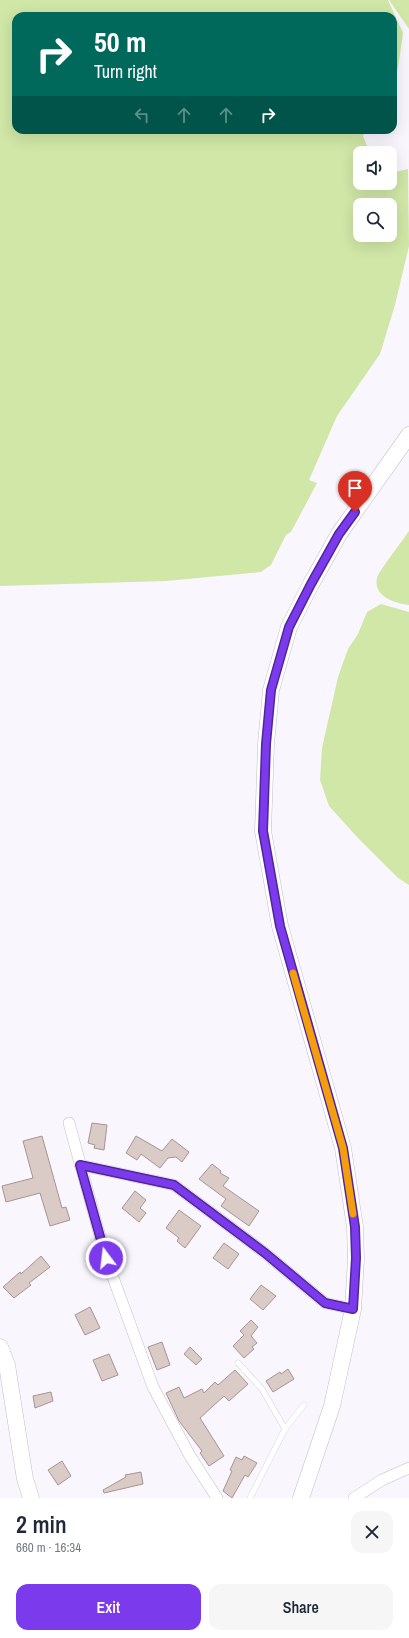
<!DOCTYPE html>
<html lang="en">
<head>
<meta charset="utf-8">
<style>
  :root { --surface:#fff; --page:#f6f6f7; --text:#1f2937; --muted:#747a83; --accent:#7c3aed }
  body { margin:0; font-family:"Archivo Narrow",sans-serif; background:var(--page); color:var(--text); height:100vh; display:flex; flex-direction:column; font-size:15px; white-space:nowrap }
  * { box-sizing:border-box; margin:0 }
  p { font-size:13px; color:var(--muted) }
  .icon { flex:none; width:22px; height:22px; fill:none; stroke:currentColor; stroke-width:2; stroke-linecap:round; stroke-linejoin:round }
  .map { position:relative; height:1498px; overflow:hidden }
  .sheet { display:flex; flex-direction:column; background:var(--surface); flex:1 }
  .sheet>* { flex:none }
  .guide { position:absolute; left:12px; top:12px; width:385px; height:122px; border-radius:12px; box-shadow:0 4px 16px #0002; background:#00695c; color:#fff; overflow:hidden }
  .buttons { position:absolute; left:353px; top:146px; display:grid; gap:8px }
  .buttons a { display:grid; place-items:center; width:44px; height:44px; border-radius:8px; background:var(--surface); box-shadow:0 4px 16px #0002; font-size:20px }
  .pin { position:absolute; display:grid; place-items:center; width:34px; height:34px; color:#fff; margin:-41px -17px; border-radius:50% 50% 50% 0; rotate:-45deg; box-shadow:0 0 4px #0007 }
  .pin .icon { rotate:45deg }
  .me { position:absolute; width:44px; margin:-22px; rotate:345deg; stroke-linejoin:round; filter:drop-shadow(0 0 3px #0008) }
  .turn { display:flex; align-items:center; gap:14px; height:84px; padding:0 16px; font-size:18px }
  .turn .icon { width:52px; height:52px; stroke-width:2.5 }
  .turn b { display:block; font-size:28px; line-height:34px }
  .lanes { display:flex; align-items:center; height:38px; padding:0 16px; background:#0003; justify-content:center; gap:20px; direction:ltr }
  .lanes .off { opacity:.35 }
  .round { display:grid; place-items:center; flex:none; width:42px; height:42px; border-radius:12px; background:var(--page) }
  .overview { display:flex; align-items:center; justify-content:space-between; height:68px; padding:0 16px }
  h1 { font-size:24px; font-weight:600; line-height:30px }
  .cta { display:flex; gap:8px; margin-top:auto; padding:8px 16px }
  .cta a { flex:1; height:46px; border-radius:12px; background:var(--accent); color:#fff; font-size:16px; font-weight:600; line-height:46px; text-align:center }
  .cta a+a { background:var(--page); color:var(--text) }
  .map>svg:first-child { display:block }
  .green { fill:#d0e7a7; fill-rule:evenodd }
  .building { fill:#dacbc6; stroke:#a49691 }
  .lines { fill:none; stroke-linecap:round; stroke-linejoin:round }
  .lane-casing { stroke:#c2bcc9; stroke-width:6 }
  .street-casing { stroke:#c2bcc9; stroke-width:12 }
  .secondary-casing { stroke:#c2bcc9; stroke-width:17 }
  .lane { stroke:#fff; stroke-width:5.5 }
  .street { stroke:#fff; stroke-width:11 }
  .secondary { stroke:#fff; stroke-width:16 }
  .route-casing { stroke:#51269a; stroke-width:10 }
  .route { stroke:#7c3aed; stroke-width:7 }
  .slow { stroke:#f59e0b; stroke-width:7 }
</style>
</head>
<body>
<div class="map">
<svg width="409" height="1498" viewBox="0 0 409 1498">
  <rect width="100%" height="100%" fill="#faf6fe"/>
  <!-- green -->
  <g class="green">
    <path d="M0 0H388L403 33 398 68 393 78V16H16V130H366L363 136 370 153H360V183H390V168L395 172 408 169 409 246 395 305 380 354 337 416 309 480 317 483 291 532 286 535 271 565 261 572 166 581 0 586ZM360 205H390V235H360Z"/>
    <polygon points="389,0 409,0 409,29"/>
    <path d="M409 531V605C395 603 373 597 377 578 378 572 404 539 409 531Z"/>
    <polygon points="381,604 409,612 409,885 398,878 358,838 329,806 320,780 322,748 338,677 348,649 358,634 367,612"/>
  </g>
  <!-- building -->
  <g class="building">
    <polygon points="92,1123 107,1125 104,1150 94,1148 95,1145 88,1143"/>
    <polygon points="42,1136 62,1208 66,1207 70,1220 50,1226 40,1193 6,1202 2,1186 33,1178 23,1141"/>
    <polygon points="136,1136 162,1151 172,1139 189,1152 182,1162 176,1157 168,1158 160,1168 141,1154 137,1160 126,1153"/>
    <polygon points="212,1164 221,1171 220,1173 229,1178 223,1186 259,1211 249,1226 221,1206 226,1199 199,1179"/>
    <polygon points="135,1191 146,1200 140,1208 146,1213 139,1222 122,1208"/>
    <polygon points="179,1210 201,1226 185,1248 177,1241 179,1238 166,1228"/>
    <polygon points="224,1243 239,1254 228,1269 213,1258"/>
    <polygon points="41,1256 50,1267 29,1283 31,1285 14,1298 3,1287 20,1272 21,1274"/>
    <polygon points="261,1285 276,1296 263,1310 250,1299"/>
    <polygon points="90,1307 100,1328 85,1335 75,1315"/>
    <polygon points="251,1320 258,1327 251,1336 257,1343 252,1347 254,1349 244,1358 233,1346 244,1335 240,1331"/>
    <polygon points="162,1342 170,1365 157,1370 148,1347"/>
    <polygon points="190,1347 202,1359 196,1365 184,1354"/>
    <polygon points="109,1354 118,1375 102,1381 93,1360"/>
    <polygon points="288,1369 294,1379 273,1392 266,1381 280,1372 281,1374"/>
    <polygon points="235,1370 248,1384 229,1401 224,1396 200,1418 224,1456 209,1466 200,1453 202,1451 179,1421 166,1393 179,1387 184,1398 202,1389 204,1393 215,1382 218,1385"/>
    <polygon points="51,1392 53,1401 35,1408 33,1396"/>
    <polygon points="244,1456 257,1463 248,1477 245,1475 232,1498 223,1491 232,1471 230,1470 236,1457 242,1460"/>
    <polygon points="62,1461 71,1476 58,1485 48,1470"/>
    <polygon points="141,1472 143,1484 104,1493 103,1490 126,1477 125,1475"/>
  </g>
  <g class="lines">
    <!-- lane casing -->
    <g class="lane-casing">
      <g id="lane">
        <polyline points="238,1363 262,1389 285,1429"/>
        <polyline points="250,1498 285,1429 304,1405"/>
      </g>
    </g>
    <!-- street casing -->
    <g class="street-casing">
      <g id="street">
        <polyline points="69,1123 106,1258 153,1387 190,1456 217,1498"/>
        <polyline points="80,1165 174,1185 265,1253 325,1303 353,1309"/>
        <polyline points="354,1498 382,1480 409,1468"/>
      </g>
    </g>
    <!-- secondary casing -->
    <g class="secondary-casing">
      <g id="secondary">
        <polyline points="0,1347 7,1365 25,1479 31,1498"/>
        <polyline points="301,1498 332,1406 353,1309 356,1259 355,1227 343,1148 280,926 263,831 266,744 271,690 289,627 311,584 339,534 409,435"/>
      </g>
    </g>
    <!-- lane -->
    <use href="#lane" class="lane"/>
    <!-- street -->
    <use href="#street" class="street"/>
    <!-- secondary -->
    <use href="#secondary" class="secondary"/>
  </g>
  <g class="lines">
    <!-- route casing -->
    <g class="route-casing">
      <polyline id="route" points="106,1258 80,1165 174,1185 265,1253 325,1303 353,1309 356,1258 355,1227 343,1148 280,926 263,831 266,744 271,690 289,627 311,584 339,534 355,512"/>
    </g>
    <!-- route -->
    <use href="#route" class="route"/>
    <!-- slow -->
    <polyline class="slow" points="293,973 343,1148 353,1214"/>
  </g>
</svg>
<div class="buttons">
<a><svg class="icon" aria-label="sound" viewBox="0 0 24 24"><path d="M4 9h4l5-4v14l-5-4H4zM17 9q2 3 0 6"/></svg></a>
<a><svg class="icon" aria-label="search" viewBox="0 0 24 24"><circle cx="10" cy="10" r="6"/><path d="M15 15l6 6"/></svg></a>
</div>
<div class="pin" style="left:355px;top:512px;background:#d93025"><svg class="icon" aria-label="arrive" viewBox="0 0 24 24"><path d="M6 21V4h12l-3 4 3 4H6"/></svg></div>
<svg class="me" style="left:106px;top:1258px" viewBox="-20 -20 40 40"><circle r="17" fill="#7c3aed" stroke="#fff" stroke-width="3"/><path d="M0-11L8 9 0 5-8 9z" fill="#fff"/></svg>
<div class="guide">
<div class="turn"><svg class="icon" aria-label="right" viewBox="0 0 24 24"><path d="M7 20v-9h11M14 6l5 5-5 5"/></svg><div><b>50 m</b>Turn right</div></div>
<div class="lanes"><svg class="icon off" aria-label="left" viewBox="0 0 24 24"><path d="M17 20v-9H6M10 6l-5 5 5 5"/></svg><svg class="icon off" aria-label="ahead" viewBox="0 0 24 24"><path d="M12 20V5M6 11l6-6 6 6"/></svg><svg class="icon off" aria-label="ahead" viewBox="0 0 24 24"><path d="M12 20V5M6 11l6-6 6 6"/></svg><svg class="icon" aria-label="right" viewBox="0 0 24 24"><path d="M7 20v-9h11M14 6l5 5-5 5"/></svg></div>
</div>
</div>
<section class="sheet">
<div class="overview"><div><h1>2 min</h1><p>660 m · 16:34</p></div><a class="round"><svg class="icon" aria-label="close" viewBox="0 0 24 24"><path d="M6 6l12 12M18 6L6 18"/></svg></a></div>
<div class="cta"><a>Exit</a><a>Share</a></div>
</section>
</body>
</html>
